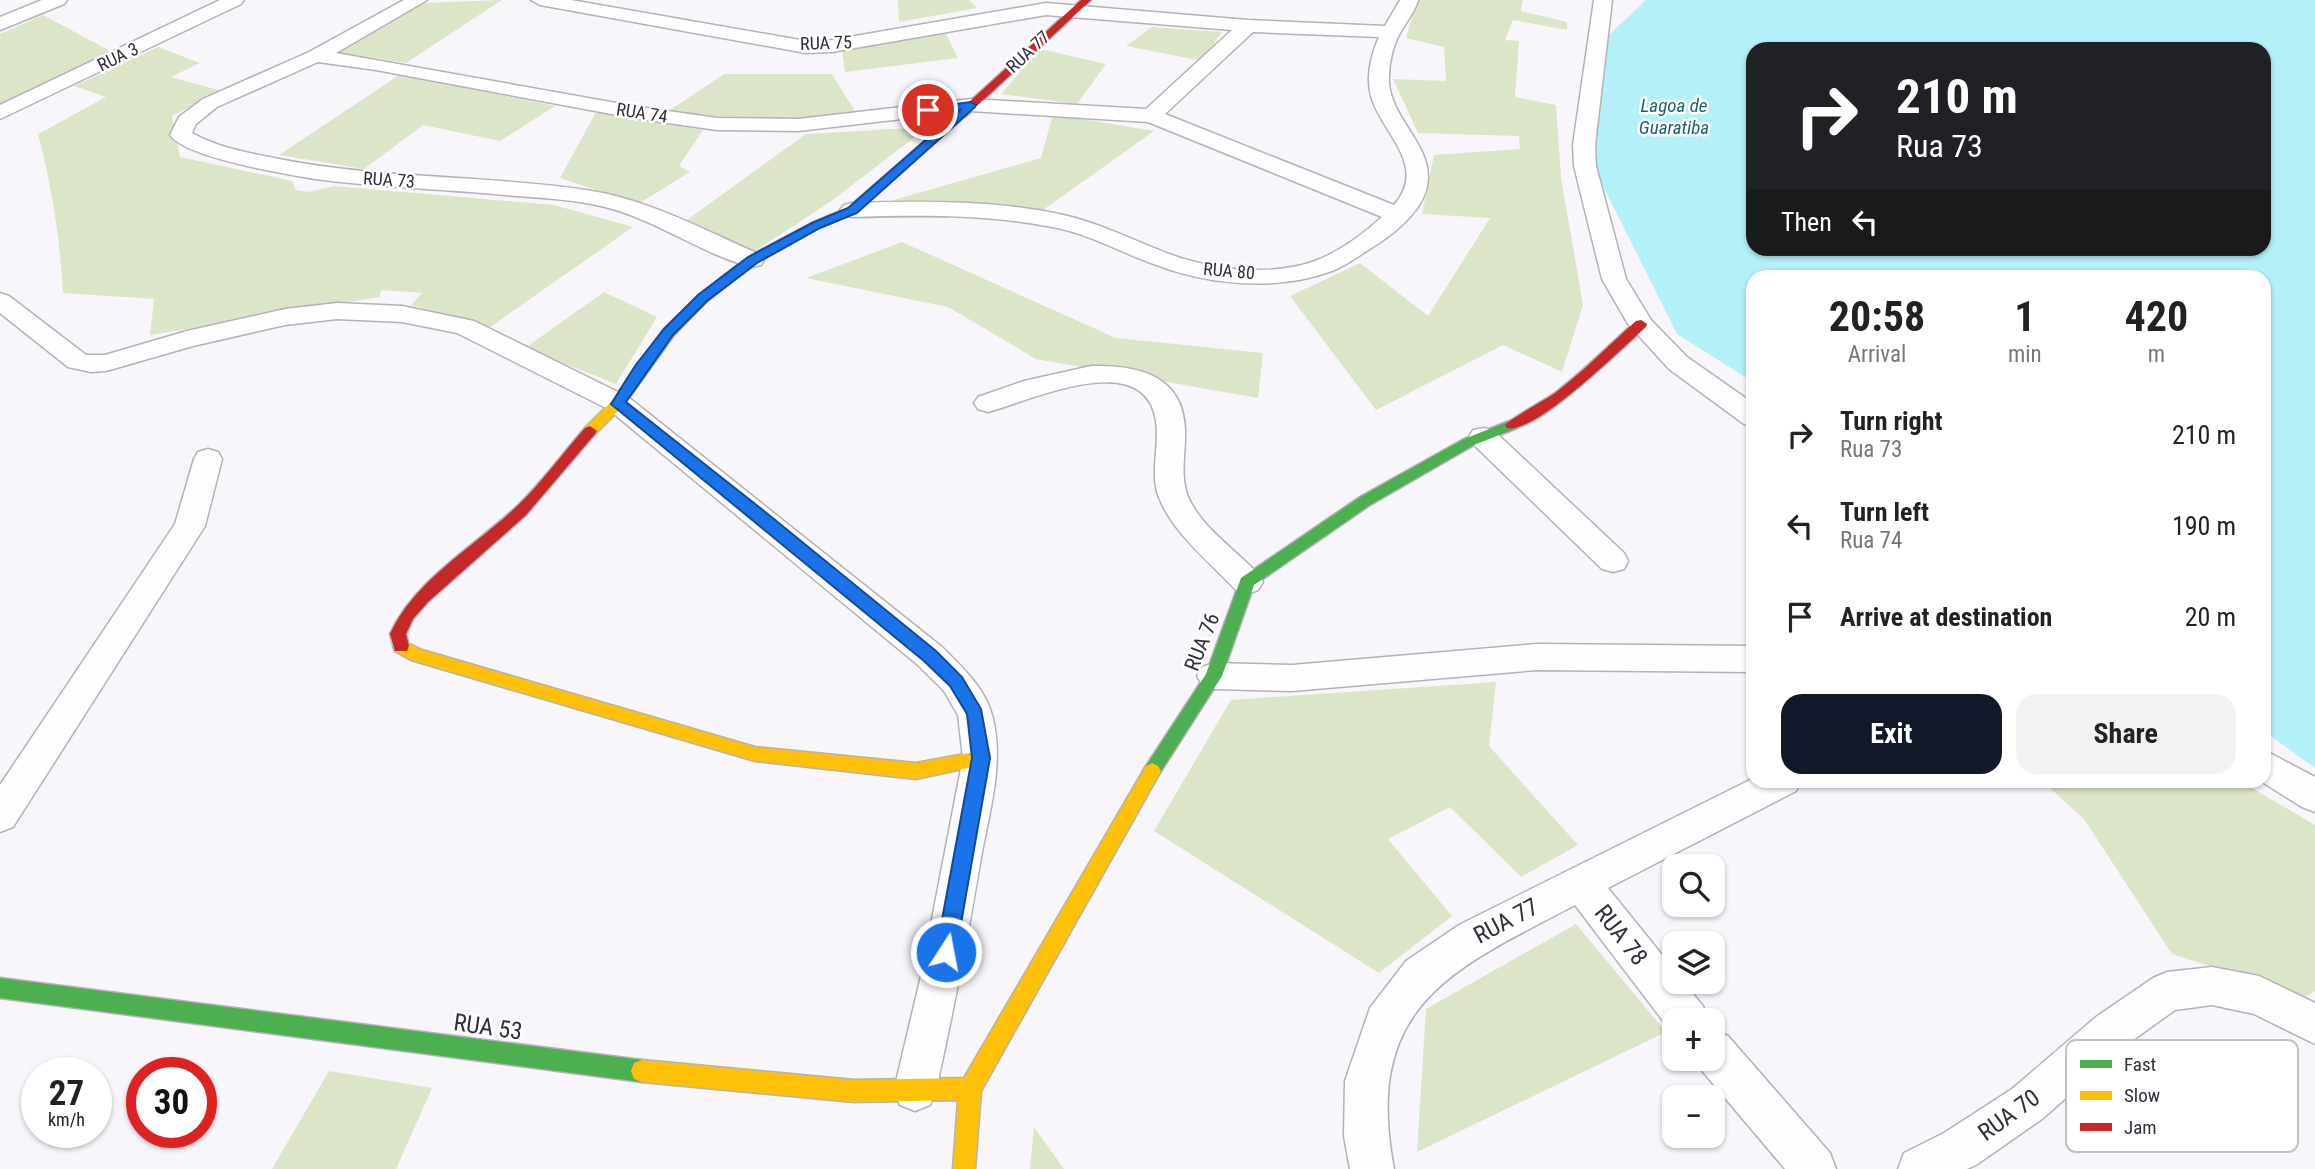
<!DOCTYPE html>
<html lang="en">
<head>
<meta charset="utf-8">
<style>
  :root { --surface:#fff; --page:#f2f2f2; --text:#222; --muted:#767676; --accent:#111827 }
  body { margin:0; font-family:"Roboto Condensed",sans-serif; background:var(--page); color:var(--text); height:100vh; display:flex; flex-direction:column; font-size:26px; white-space:nowrap }
  * { box-sizing:border-box; margin:0 }
  p { font-size:23px; color:var(--muted) }
  .icon { flex:none; width:38px; height:38px; fill:none; stroke:currentColor; stroke-width:2; stroke-linecap:round; stroke-linejoin:round }
  .map { position:relative; flex:1; overflow:hidden }
  .side { position:absolute; left:1746px; top:270px; width:525px; height:518px; display:flex; flex-direction:column; background:var(--surface); border-radius:21px; box-shadow:0 2px 5px #0004 }
  .side>* { flex:none }
  .banner { position:absolute; left:1746px; top:42px; width:525px; height:214px; border-radius:21px; box-shadow:0 2px 5px #0004; background:#202124; color:#fff; overflow:hidden }
  .fabs { position:absolute; left:1662px; top:854px; display:grid; gap:14px }
  .fabs a { display:grid; place-items:center; width:63px; height:63px; border-radius:14px; background:var(--surface); box-shadow:0 2px 5px #0004; font-size:35px }
  .speed { position:absolute; left:21px; top:1057px; display:flex; gap:14px; font-size:35px; font-weight:700; text-align:center }
  .speed>* { display:grid; place-content:center; width:91px; height:91px; border-radius:50%; background:var(--surface); box-shadow:0 2px 5px #0004; line-height:1 }
  .speed small { font-size:18px; font-weight:400 }
  .speed .limit { border:10px solid #d22; background:#fff; color:#111 }
  .pin { position:absolute; display:grid; place-items:center; width:60px; height:60px; color:#fff; margin:-30px; border:4px solid #fff; border-radius:50%; box-shadow:0 2px 7px #0007 }
  .me { position:absolute; width:77px; margin:-38px; rotate:11deg; stroke-linejoin:round; filter:drop-shadow(0 0 5px #0008) }
  .turn { display:flex; align-items:center; gap:24px; height:147px; padding:0 35px; font-size:32px }
  .turn .icon { width:91px; height:91px; stroke-width:2.5 }
  .turn b { display:block; font-size:49px; line-height:60px }
  .then { display:flex; align-items:center; height:66px; padding:0 35px; background:#0003; gap:14px; font-size:26px }
  .eta { display:flex; justify-content:space-evenly; align-items:center; height:119px; text-align:center }
  .eta b { font-size:42px; font-weight:700; line-height:49px }
  .action { display:flex; gap:14px; margin-top:auto; padding:14px 35px }
  .action a { flex:1; height:80px; border-radius:21px; background:var(--accent); color:#fff; font-size:28px; font-weight:700; line-height:80px; text-align:center }
  .action a+a { background:var(--page); color:var(--text) }
  ul { padding:0; list-style:none }
  li { display:flex; align-items:center; gap:21px; height:91px; padding:0 35px }
  li div { flex:1 }
  li b { display:block; font-size:26px }
  li em { font-style:normal }
  .map>svg:first-child { display:block }
  .green { fill:#dbe6c8 }
  .water { fill:#b3f0f7; fill-rule:evenodd }
  .lines { fill:none; stroke-linecap:round; stroke-linejoin:round }
  .street-casing { stroke:#b4b1b8; stroke-width:3 }
  .fast-casing { stroke:#b4b1b8; stroke-width:3 }
  .slow-casing { stroke:#b4b1b8; stroke-width:3 }
  .jam-casing { stroke:#b4b1b8; stroke-width:3 }
  .street { fill:#fefefe; fill-rule:evenodd }
  .fast { fill:#4caf50; fill-rule:evenodd }
  .slow { fill:#ffc107; fill-rule:evenodd }
  .jam { fill:#c62828; fill-rule:evenodd }
  .route { fill:#1a73e8; stroke:#114b97; stroke-width:2 }
  .labels { text-anchor:middle; stroke-width:5; stroke-linejoin:round; paint-order:stroke }
  .far-street-label { font-size:18px; fill:#322d39; stroke:#fff }
  .far-water-label { font-size:19px; font-style:italic; fill:#1a6269; stroke:#fff }
  .street-label { font-size:21px; fill:#322d39; stroke:#fff }
  .near-street-label { font-size:24px; fill:#322d39; stroke:#fff }
  .key { fill:#fff; stroke:#c2c0c4; stroke-width:2 }
  .key-label { font-size:19px; fill:#322d39 }
</style>
</head>
<body>
<div class="map">
<svg width="2315" height="1169" viewBox="0 0 2315 1169">
  <rect width="100%" height="100%" fill="#f8f6fa"/>
  <!-- green -->
  <g class="green">
    <polygon points="502,0 406,63 330,51 425,3"/>
    <polygon points="898,0 969,0 977,8 899,22"/>
    <polygon points="1417,0 1523,0 1521,11 1567,22 1567,30 1513,20 1505,40 1519,41 1515,97 1556,105 1561,178 1583,305 1562,372 1503,345 1376,410 1290,296 1360,263 1428,316 1490,218 1422,214 1434,155 1520,149 1519,136 1418,133 1393,79 1446,81 1444,47 1406,38"/>
    <polygon points="43,15 112,52 0,106 0,34"/>
    <polygon points="1152,27 1222,32 1202,61 1126,46"/>
    <polygon points="944,30 958,58 845,72 842,51"/>
    <path d="M158 47 200 63 171 77 222 91 172 116 180 157 292 181 296 190 309 192 334 186 554 205 633 227 486 330 411 305 422 293 382 290 379 297 150 335 154 299 63 293C60 238 52 187 38 134L106 97 74 86Z"/>
    <polygon points="1040,49 1106,64 1077,104 1001,94"/>
    <polygon points="401,74 555,106 500,141 423,125 364,169 279,155"/>
    <polygon points="724,74 832,74 856,113 754,125 667,112"/>
    <polygon points="596,112 703,130 679,166 690,172 638,204 560,178"/>
    <polygon points="1053,114 1154,131 1043,210 883,203 1041,158"/>
    <polygon points="928,127 830,202 755,251 684,222 806,134"/>
    <polygon points="902,242 1116,338 1263,353 1258,398 1036,359 948,307 806,278"/>
    <polygon points="604,292 657,317 616,384 525,348"/>
    <polygon points="1496,682 1489,746 1578,845 1521,877 1450,807 1388,839 1452,916 1379,973 1154,831 1231,700"/>
    <polygon points="2042,781 2240,781 2315,825 2315,991 2305,997 2172,954 2084,819"/>
    <polygon points="1576,924 1666,1032 1417,1152 1426,1009"/>
    <polygon points="329,1071 432,1088 396,1169 272,1169"/>
    <polygon points="1034,1127 1064,1169 1030,1169"/>
  </g>
  <!-- water -->
  <path class="water" d="M1646 0H2315V768L2265 732 2264 276H1754L1753 382 1677 334 1596 172 1594 113 1606 38ZM1754 49H2264V248H1754Z"/>
  <g class="lines">
    <!-- street casing -->
    <g class="street-casing">
      <g id="street">
        <polygon points="42,0 67,0 64,4 0,30 0,17"/>
        <polygon points="220,0 244,0 241,4 0,119 0,105"/>
        <path d="M404 0H427L336 53 633 106 717 118 798 119 971 99 1146 109 1232 30 1046 15 832 52 806 53 540 5 531 0H571L806 41 832 40 1046 3 1248 20 1385 26 1400 0H1418C1415 11 1409 18 1403 28 1393 43 1388 65 1389 83 1392 122 1438 149 1426 190 1419 215 1390 237 1368 250 1357 257 1345 266 1332 271 1274 292 1207 285 1151 263 1118 251 1087 233 1052 227 985 214 920 215 852 217L844 215 840 210 844 205 852 203C922 201 990 200 1059 214 1098 222 1132 240 1169 254 1212 270 1271 277 1315 261 1339 252 1363 234 1382 217L1148 122 971 111 798 131 717 130 633 118 376 70 318 62 217 107 196 124 192 133C219 148 249 153 279 159 380 179 484 175 586 190 648 199 704 230 761 255L764 260 761 265 752 267C703 255 657 220 605 207 576 200 546 198 516 196 449 189 382 188 315 179 286 174 186 158 170 135L179 117 203 99 309 52ZM1253 32 1379 37C1371 55 1366 77 1371 96 1381 133 1429 165 1394 205L1165 114Z"/>
        <polygon points="1594,0 1612,0 1595,145 1596,166 1626,279 1651,320 1687,357 1754,404 1754,427 1744,424 1669,369 1628,324 1602,279 1574,166 1573,145"/>
        <path d="M0 293 9 296 86 355H105L187 331 285 309 337 303 402 306 474 321 628 397 942 647C961 666 985 688 992 715 1005 762 989 812 981 858 968 936 953 1013 936 1090L930 1105 915 1111 900 1105 894 1090 921 976 963 758 958 715 944 691 918 665 608 409 457 333 402 322 337 319 285 325 193 346 106 371 91 372 68 367 0 313Z"/>
        <path d="M1091 366C1136 365 1183 374 1185 429 1186 451 1180 473 1187 494 1198 525 1236 550 1258 574L1263 582 1258 590 1247 594 1236 590C1209 561 1172 533 1158 495 1150 471 1160 445 1156 421 1145 346 1030 401 988 412L978 409 974 403 978 397 1024 381Z"/>
        <polygon points="1483,428 1493,430 1624,553 1628,561 1624,569 1613,572 1602,569 1473,444 1469,437 1473,430"/>
        <polygon points="208,449 218,452 222,459 205,526 13,827 0,832 0,785 175,524 194,459 198,452"/>
        <polygon points="1537,644 1754,646 1754,672 1537,670 1292,691 1214,689 1202,685 1197,676 1202,667 1214,663 1292,665"/>
        <polygon points="2264,750 2315,777 2315,812 2302,807 2259,780 2264,780"/>
        <path d="M1754 778V780H1801L1796 791 1608 888 1675 971V982H1683L1703 1006 1709 1020H1675L1673 1034 1575 905C1449 971 1363 1006 1394 1169H1350L1344 1136 1345 1081 1370 1008 1406 961 1459 925Z"/>
        <polygon points="2212,967 2259,976 2315,1003 2315,1044 2254,1014 2212,1005 2175,1010 2126,1045 2042,1119 1976,1165 1967,1169 1898,1169 1904,1153 1944,1133 2012,1089 2096,1017 2153,978 2167,972"/>
        <polygon points="1713,1030 1728,1036 1830,1153 1836,1169 1785,1169 1698,1066 1695,1059 1713,1059"/>
      </g>
    </g>
    <!-- fast casing -->
    <g class="fast-casing">
      <g id="fast">
        <polygon points="1512,420 1517,422 1519,425 1517,428 1474,445 1370,505 1254,585 1222,676 1158,776 1152,779 1146,776 1143,771 1146,766 1206,674 1241,578 1360,497 1464,439"/>
        <polygon points="0,978 642,1060 650,1063 653,1071 650,1079 642,1082 0,998"/>
      </g>
    </g>
    <!-- slow casing -->
    <g class="slow-casing">
      <g id="slow">
        <polygon points="957,113 966,115 856,212 820,227 756,263 707,301 674,335 623,406 595,434 585,434 583,431 585,428 613,400 664,329 699,295 748,257 812,223 848,208"/>
        <polygon points="401,640 422,650 755,747 916,763 981,751 987,753 990,758 987,763 981,765 916,779 755,761 411,660 395,651 393,646 395,641"/>
        <polygon points="1152,763 1158,766 1161,771 1158,776 981,1091 975,1169 953,1169 958,1100 854,1102 642,1082 634,1079 631,1071 634,1063 642,1060 854,1080 964,1078 1146,766"/>
      </g>
    </g>
    <!-- jam casing -->
    <g class="jam-casing">
      <g id="jam">
        <polygon points="1081,0 1091,0 965,117 957,117 957,113"/>
        <path d="M1641 320 1647 324 1646 327C1623 347 1535 435 1507 428L1505 425C1513 417 1542 402 1555 393 1584 371 1609 345 1636 321Z"/>
        <path d="M590 426 597 431 595 434 526 515 428 602 413 619 406 634 409 646 407 651H395L390 634C414 581 472 548 514 509 540 485 562 454 585 428Z"/>
      </g>
    </g>
    <!-- street -->
    <use href="#street" class="street"/>
    <!-- fast -->
    <use href="#fast" class="fast"/>
    <!-- slow -->
    <use href="#slow" class="slow"/>
    <!-- jam -->
    <use href="#jam" class="jam"/>
  </g>
  <!-- route -->
  <polygon class="route" points="971,102 976,105 975,107 857,213 820,228 757,263 707,301 673,335 626,402 769,515 936,651 962,677 981,709 990,758 956,952 953,959 946,961 939,959 936,952 972,758 967,714 950,686 924,661 611,404 635,366 664,329 698,295 748,257 812,223 848,208 960,110 928,113 922,110 924,108"/>
  <g class="labels">
    <!-- far-street labels -->
    <g class="far-street-label">
      <text transform="translate(826 43) rotate(-2)" y="6">RUA 75</text>
      <text transform="translate(1028 52) rotate(-43)" y="6">RUA 77</text>
      <text transform="translate(118 57) rotate(-26)" y="6">RUA 3</text>
      <text transform="translate(642 113) rotate(9)" y="6">RUA 74</text>
      <text transform="translate(389 180) rotate(4)" y="6">RUA 73</text>
      <text transform="translate(1229 271) rotate(5)" y="6">RUA 80</text>
    </g>
    <!-- far-water labels -->
    <g class="far-water-label">
      <text x="1674" y="112">Lagoa de<tspan x="1674" dy="22">Guaratiba</tspan></text>
    </g>
    <!-- street labels -->
    <g class="street-label">
      <text transform="translate(1202 642) rotate(-68)" y="7">RUA 76</text>
    </g>
    <!-- near-street labels -->
    <g class="near-street-label">
      <text transform="translate(1506 921) rotate(-28)" y="8">RUA 77</text>
      <text transform="translate(1621 935) rotate(52)" y="8">RUA 78</text>
      <text transform="translate(488 1027) rotate(8)" y="8">RUA 53</text>
      <text transform="translate(2009 1115) rotate(-36)" y="8">RUA 70</text>
    </g>
  </g>
  <!-- legend -->
  <rect x="2066" y="1040" width="232" height="112" rx="10" class="key"/>
  <rect x="2080" y="1060" width="32" height="8" fill="#4caf50"/>
  <rect x="2080" y="1091" width="32" height="9" fill="#ffc107"/>
  <rect x="2080" y="1123" width="32" height="8" fill="#c62828"/>
  <g class="key-label">
    <text x="2124" y="1071">Fast</text>
    <text x="2124" y="1102">Slow</text>
    <text x="2124" y="1134">Jam</text>
  </g>
</svg>
<div class="fabs">
<a><svg class="icon" aria-label="search" viewBox="0 0 24 24"><circle cx="10" cy="10" r="6"/><path d="M15 15l6 6"/></svg></a>
<a><svg class="icon" aria-label="layers" viewBox="0 0 24 24"><path d="M12 4l9 5-9 5-9-5zM3 14l9 5 9-5"/></svg></a>
<a>+</a>
<a>−</a>
</div>
<div class="speed"><div>27<small>km/h</small></div><div class="limit">30</div></div>
<div class="pin" style="left:928px;top:110px;background:#d93025"><svg class="icon" aria-label="arrive" viewBox="0 0 24 24"><path d="M6 21V4h12l-3 4 3 4H6"/></svg></div>
<svg class="me" style="left:946px;top:952px" viewBox="-20 -20 40 40"><circle r="17" fill="#1a73e8" stroke="#fff" stroke-width="3"/><path d="M0-11L8 9 0 5-8 9z" fill="#fff"/></svg>
<div class="banner">
<div class="turn"><svg class="icon" aria-label="right" viewBox="0 0 24 24"><path d="M7 20v-9h11M14 6l5 5-5 5"/></svg><div><b>210 m</b>Rua 73</div></div>
<div class="then">Then<svg class="icon" aria-label="left" viewBox="0 0 24 24"><path d="M17 20v-9H6M10 6l-5 5 5 5"/></svg></div>
</div>
<section class="side">
<div class="eta">
<div><b>20:58</b><p>Arrival</p></div>
<div><b>1</b><p>min</p></div>
<div><b>420</b><p>m</p></div>
</div>
<ul>
<li><svg class="icon" aria-label="right" viewBox="0 0 24 24"><path d="M7 20v-9h11M14 6l5 5-5 5"/></svg><div><b>Turn right</b><p>Rua 73</p></div><em>210 m</em></li>
<li><svg class="icon" aria-label="left" viewBox="0 0 24 24"><path d="M17 20v-9H6M10 6l-5 5 5 5"/></svg><div><b>Turn left</b><p>Rua 74</p></div><em>190 m</em></li>
<li><svg class="icon" aria-label="arrive" viewBox="0 0 24 24"><path d="M6 21V4h12l-3 4 3 4H6"/></svg><div><b>Arrive at destination</b></div><em>20 m</em></li>
</ul>
<div class="action"><a>Exit</a><a>Share</a></div>
</section>
</div>
</body>
</html>
